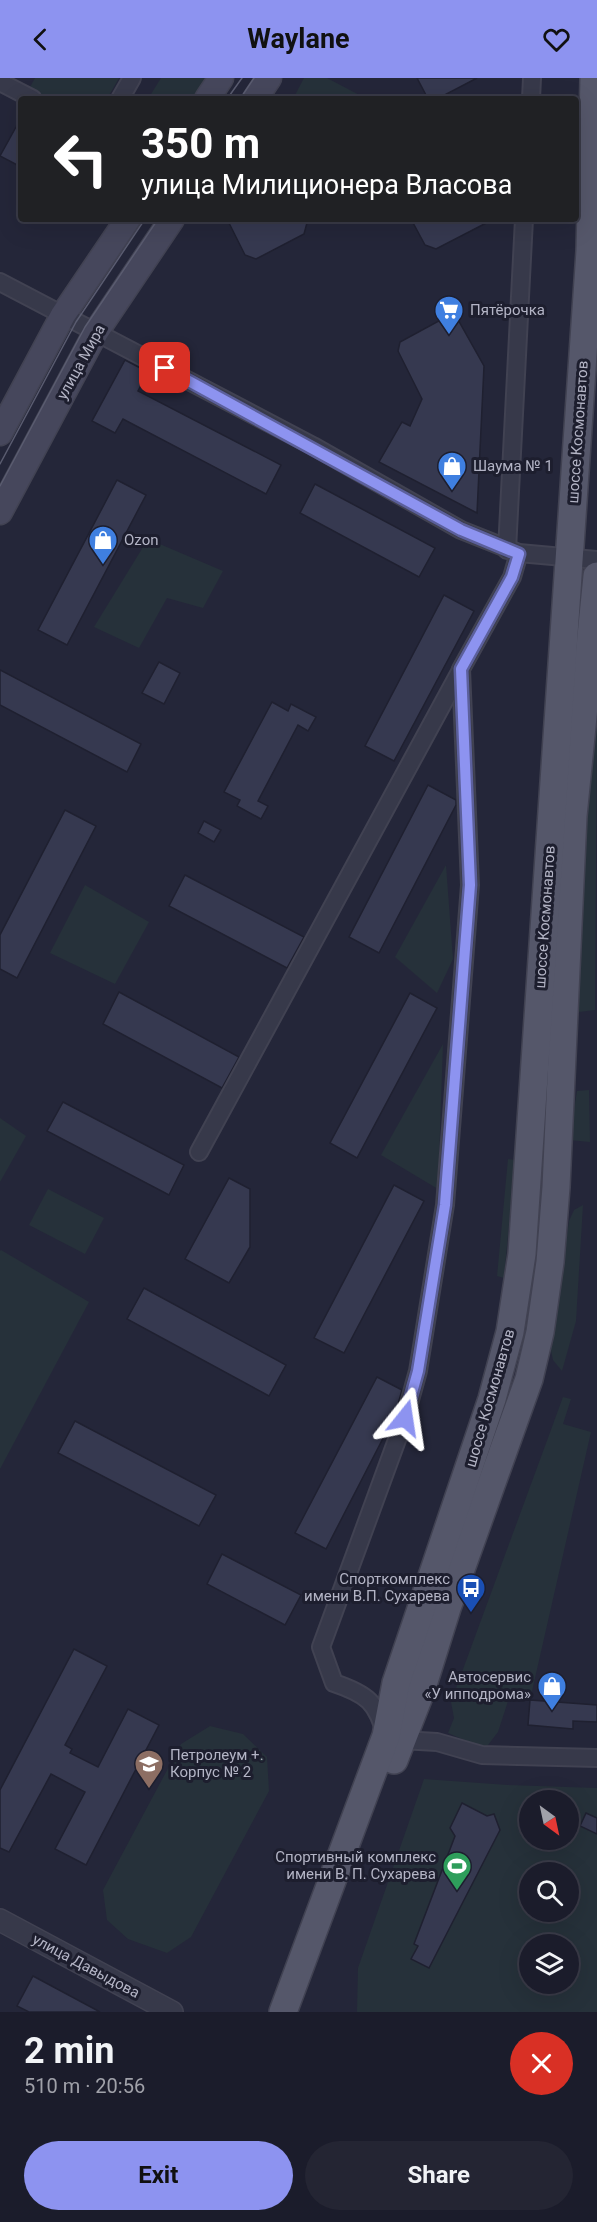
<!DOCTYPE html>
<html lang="en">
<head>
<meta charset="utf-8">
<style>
  :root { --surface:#1b1c2b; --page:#242533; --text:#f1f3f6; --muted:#a0a1a9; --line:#393a47; --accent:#8d93f0 }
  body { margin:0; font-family:Roboto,sans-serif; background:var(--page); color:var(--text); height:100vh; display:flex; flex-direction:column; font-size:22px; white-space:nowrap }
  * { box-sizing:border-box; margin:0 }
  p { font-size:20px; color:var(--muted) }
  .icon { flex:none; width:33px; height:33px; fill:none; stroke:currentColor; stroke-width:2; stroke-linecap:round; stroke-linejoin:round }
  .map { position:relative; height:1934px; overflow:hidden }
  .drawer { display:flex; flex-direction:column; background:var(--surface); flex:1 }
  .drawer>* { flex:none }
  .guide { position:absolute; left:18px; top:18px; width:561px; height:126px; border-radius:6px; box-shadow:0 6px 24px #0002,0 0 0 2px var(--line); background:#202124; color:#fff; overflow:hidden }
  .needle { width:39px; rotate:147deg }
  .controls { position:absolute; left:519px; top:1712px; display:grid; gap:12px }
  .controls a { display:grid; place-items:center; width:60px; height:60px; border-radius:50%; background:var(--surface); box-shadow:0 6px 24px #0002,0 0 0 2px var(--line); font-size:30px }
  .pin { position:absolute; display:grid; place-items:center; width:51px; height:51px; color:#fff; margin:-26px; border-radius:12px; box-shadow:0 3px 9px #0006 }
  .me { position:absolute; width:66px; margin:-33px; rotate:15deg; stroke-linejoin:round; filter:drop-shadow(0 0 4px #0008) }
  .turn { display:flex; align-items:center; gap:21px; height:126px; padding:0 24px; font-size:27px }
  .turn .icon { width:78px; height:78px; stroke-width:2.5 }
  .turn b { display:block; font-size:42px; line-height:51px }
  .round { display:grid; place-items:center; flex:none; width:63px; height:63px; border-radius:32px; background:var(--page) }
  .overview { display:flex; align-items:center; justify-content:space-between; height:102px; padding:0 24px }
  h1 { font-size:36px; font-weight:700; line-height:45px }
  .primary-button { display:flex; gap:12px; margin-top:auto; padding:12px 24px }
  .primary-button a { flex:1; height:69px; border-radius:36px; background:var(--accent); color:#111; font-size:24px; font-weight:700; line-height:69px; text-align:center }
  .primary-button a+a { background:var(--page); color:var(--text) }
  header { display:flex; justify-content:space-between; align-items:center; height:78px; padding:0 24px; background:var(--accent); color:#111; font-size:27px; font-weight:700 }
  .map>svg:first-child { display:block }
  .green { fill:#26313a; fill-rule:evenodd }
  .building { fill:#363950; stroke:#1f2030; stroke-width:1.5 }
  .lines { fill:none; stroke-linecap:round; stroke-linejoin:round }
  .minor-casing { stroke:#414252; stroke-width:20 }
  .tertiary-casing { stroke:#414252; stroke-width:24 }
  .secondary-casing { stroke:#414252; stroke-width:27 }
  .primary-casing { stroke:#414252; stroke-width:30 }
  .minor { stroke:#37394a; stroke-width:16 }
  .tertiary { stroke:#37394a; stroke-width:21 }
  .secondary { stroke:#46475c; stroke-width:24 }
  .primary { stroke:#55576a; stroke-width:27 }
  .tram { stroke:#5a5c70; stroke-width:1.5 }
  .route-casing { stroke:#5c609c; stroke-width:15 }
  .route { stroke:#8d93f0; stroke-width:10 }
  .labels { text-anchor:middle; stroke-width:6; stroke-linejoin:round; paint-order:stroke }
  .poi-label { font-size:15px; fill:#b3b4c5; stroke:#1d1e2e; text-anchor:start }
  .street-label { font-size:15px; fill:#b3b4c5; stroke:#1d1e2e }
</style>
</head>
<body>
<header><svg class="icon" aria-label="back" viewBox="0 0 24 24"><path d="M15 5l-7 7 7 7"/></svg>Waylane<svg class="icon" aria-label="heart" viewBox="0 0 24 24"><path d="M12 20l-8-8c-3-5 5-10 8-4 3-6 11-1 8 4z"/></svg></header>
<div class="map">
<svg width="597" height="1934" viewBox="0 0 597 1934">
  <rect width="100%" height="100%" fill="#242639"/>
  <!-- green -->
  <g class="green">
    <polygon points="35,0 119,0 107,21 47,21 29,11"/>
    <polygon points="161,0 207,0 192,21 148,21"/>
    <polygon points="304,0 327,0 367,21 293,21"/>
    <polygon points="148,461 223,493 203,530 167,520 139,570 94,549"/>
    <path d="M597 646 595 932 579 934C571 839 582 741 597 646Z"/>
    <polygon points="446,787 453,881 437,915 395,879"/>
    <polygon points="85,807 149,844 115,906 50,875"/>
    <polygon points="443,966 438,1111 381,1077"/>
    <polygon points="589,1012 590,1064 569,1062 577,1013"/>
    <polygon points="0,1040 26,1058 0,1104"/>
    <polygon points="508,1081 515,1082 504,1200 497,1198"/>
    <polygon points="48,1111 104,1140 85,1176 29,1147"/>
    <polygon points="583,1127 576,1243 562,1293 553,1282 550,1268 569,1143 574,1132"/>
    <polygon points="1,1172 89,1224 0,1391 0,1173"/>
    <polygon points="563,1319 571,1321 563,1346 591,1354 530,1622 509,1620 498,1654 485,1671 448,1655 454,1640 451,1624"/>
    <polygon points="210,1648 243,1656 267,1679 269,1713 191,1859 167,1875 128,1861 107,1842 103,1812 181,1666"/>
    <path d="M424 1701 508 1707 597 1710V1934H357L358 1890ZM530 1722H568V1761H530ZM530 1794H568V1833H530ZM530 1866H568V1905H530Z"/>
  </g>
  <!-- building -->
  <g class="building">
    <polygon points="417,0 477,0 437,21 426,17"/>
    <polygon points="21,40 21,89 0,78"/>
    <polygon points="227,141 308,141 304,156 256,181 245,177"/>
    <polygon points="411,141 494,141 436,171 425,167"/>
    <polygon points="446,239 457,240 484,288 477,435 379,384 402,344 410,348 422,321 398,273 400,264"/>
    <polygon points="125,282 148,294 138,313 281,387 266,416 123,341 115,355 92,343"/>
    <polygon points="117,402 146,417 67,567 38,552"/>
    <polygon points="315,406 435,470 419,499 300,435"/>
    <polygon points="444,517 474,533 394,683 365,668"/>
    <polygon points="159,584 180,595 164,626 142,615"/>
    <polygon points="0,592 141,666 127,694 0,627"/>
    <polygon points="272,624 288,633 291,626 316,639 308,653 298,647 258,723 268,728 261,741 237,728 240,722 224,714"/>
    <polygon points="428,707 456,722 456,727 379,875 349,859"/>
    <polygon points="65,732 96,748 17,900 0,891 0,857"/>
    <polygon points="204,743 221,752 214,764 198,755"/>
    <polygon points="185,797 304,859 287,890 169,828"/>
    <polygon points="119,914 239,979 222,1010 103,946"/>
    <polygon points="410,915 437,930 357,1080 330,1065"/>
    <polygon points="63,1024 184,1087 169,1117 47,1053"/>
    <polygon points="229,1100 250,1111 250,1169 229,1205 185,1181"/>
    <polygon points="394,1107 424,1123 344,1275 314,1260"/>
    <polygon points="144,1210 286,1287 269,1318 127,1241"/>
    <polygon points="377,1299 402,1312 395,1337 326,1471 295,1455"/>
    <polygon points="75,1343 216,1417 199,1448 58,1375"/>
    <polygon points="222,1476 301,1517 285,1547 207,1506"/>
    <polygon points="74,1571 107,1588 65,1667 72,1671 70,1675 98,1689 128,1631 159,1647 86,1787 55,1771 85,1714 51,1696 9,1774 0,1770 0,1712"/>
    <polygon points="530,1622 597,1627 597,1644 573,1643 573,1651 528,1647"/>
    <polygon points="462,1725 487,1738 494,1736 500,1752 429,1890 411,1881 418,1868 414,1866 455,1758 450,1750"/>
    <polygon points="586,1735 597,1740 597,1756 580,1748"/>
    <polygon points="33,1898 100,1934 29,1934 17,1928"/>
  </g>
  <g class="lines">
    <!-- minor casing -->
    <g class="minor-casing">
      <g id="minor">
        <polyline points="2,0 0,4 33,21"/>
        <polyline points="120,21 132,0"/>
        <polyline points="531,21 532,0"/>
        <polyline points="0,204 313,368 461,452 519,475 597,482"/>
        <polyline points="507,472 524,141"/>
        <path d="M519 475 512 499 461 591 470 807 445 1127 418 1293 405 1340 321 1569 334 1605C367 1616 377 1624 386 1658L401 1662 437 1664 482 1677 597 1680"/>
        <polyline points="199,1074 461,592"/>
      </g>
    </g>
    <!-- tertiary casing -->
    <g class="tertiary-casing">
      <polyline id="tertiary" points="0,1842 172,1934"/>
    </g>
    <!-- secondary casing -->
    <g class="secondary-casing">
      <g id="secondary">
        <polyline points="207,21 221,0"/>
        <polyline points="255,21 269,0"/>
        <polyline points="0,355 63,237 128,141"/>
        <polyline points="0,434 96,254 172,141"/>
      </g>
    </g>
    <!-- primary casing -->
    <g class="primary-casing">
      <g id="primary">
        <polyline points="394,1682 421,1613 447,1530 529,1301 540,1254 550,1184 556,1109 573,738 597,498"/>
        <polyline points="283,1934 386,1658 396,1605 492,1321 510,1254 522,1176 590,173 594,0"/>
      </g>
    </g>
    <!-- minor -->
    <use href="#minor" class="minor"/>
    <!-- tertiary -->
    <use href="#tertiary" class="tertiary"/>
    <!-- secondary -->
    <use href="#secondary" class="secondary"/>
    <!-- primary -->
    <use href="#primary" class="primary"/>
    <!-- tram -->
    <g class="tram">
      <polyline points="227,21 242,0"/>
      <polyline points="240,21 254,0"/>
      <polyline points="0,386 76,244 145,141"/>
      <polyline points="0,408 85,249 158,141"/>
    </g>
  </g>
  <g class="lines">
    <!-- route casing -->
    <g class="route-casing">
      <polyline id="route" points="165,290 461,452 519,476 512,499 461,591 470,807 445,1127 418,1293 405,1340"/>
    </g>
    <!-- route -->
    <use href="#route" class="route"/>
  </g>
  <!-- icons -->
  <defs>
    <g id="supermarket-pin" transform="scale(1.5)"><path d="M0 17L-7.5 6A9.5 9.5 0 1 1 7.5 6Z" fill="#3f7fe0" stroke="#1d1e2e"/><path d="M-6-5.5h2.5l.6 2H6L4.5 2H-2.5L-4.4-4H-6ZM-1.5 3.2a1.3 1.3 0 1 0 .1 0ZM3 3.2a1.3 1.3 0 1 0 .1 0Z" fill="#fff"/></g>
    <g id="shop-pin" transform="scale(1.5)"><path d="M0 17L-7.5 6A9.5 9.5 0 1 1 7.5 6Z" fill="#3f7fe0" stroke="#1d1e2e"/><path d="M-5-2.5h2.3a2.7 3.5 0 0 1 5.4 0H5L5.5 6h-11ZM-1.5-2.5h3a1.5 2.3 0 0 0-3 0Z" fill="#fff"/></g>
    <g id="bus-pin" transform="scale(1.5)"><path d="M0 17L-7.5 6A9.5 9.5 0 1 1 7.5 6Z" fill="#1a4fb4" stroke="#1d1e2e"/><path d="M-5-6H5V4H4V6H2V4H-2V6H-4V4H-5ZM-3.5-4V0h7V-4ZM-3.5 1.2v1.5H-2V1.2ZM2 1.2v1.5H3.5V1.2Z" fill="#fff"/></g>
    <g id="school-pin" transform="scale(1.5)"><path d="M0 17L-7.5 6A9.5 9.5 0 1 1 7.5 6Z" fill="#8d6e63" stroke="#1d1e2e"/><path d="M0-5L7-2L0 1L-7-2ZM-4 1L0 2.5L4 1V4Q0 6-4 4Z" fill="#fff"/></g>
    <g id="stadium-pin" transform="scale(1.5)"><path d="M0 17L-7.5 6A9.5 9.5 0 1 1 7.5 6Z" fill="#2e9e5b" stroke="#1d1e2e"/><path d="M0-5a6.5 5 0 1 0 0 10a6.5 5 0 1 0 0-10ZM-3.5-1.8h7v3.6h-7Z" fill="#fff"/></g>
  </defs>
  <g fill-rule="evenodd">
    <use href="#supermarket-pin" x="449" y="232"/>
    <use href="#shop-pin" x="452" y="388"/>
    <use href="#shop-pin" x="103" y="462"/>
    <use href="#bus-pin" x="471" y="1510"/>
    <use href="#shop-pin" x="552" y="1608"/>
    <use href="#school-pin" x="149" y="1686"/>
    <use href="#stadium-pin" x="457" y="1788"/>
  </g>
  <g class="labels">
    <!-- poi labels -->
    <g class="poi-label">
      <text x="470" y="237">Пятёрочка</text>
      <text x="473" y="393">Шаума № 1</text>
      <text x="124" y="467">Ozon</text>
      <text x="450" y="1506" text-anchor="end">Спорткомплекс<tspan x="450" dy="17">имени В.П. Сухарева</tspan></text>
      <text x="531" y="1604" text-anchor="end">Автосервис<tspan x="531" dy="17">«У ипподрома»</tspan></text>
      <text x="170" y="1682">Петролеум +.<tspan x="170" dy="17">Корпус № 2</tspan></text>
      <text x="436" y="1784" text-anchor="end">Спортивный комплекс<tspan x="436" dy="17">имени В. П. Сухарева</tspan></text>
    </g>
    <!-- street labels -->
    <g class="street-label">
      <text transform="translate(81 284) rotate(-61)" y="5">улица Мира</text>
      <text transform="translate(578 354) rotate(-86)" y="5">шоссе Космонавтов</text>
      <text transform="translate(545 839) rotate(-86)" y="5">шоссе Космонавтов</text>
      <text transform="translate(490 1320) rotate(-74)" y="5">шоссе Космонавтов</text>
      <text transform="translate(86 1888) rotate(28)" y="5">улица Давыдова</text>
    </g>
  </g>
</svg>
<div class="controls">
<a><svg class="needle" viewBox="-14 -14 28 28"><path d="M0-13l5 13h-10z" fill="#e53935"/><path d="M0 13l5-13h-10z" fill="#a0a1a9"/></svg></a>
<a><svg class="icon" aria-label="search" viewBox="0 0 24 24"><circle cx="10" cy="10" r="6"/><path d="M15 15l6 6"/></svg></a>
<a><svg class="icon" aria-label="layers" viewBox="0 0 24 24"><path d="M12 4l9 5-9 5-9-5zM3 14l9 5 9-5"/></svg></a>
</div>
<div class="pin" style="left:165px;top:290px;background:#d93025"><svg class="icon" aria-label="arrive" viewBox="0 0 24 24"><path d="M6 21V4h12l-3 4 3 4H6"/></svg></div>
<svg class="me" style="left:405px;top:1340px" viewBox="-20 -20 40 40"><path d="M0-17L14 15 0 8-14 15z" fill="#8d93f0" stroke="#fff" stroke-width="4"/></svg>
<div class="guide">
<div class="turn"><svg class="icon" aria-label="left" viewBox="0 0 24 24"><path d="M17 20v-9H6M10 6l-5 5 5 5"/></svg><div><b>350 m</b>улица Милиционера Власова</div></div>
</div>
</div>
<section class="drawer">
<div class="overview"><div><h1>2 min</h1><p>510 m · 20:56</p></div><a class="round" style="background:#d93025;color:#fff"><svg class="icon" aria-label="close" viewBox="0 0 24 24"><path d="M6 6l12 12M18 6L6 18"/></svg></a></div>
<div class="primary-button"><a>Exit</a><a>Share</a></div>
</section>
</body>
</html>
